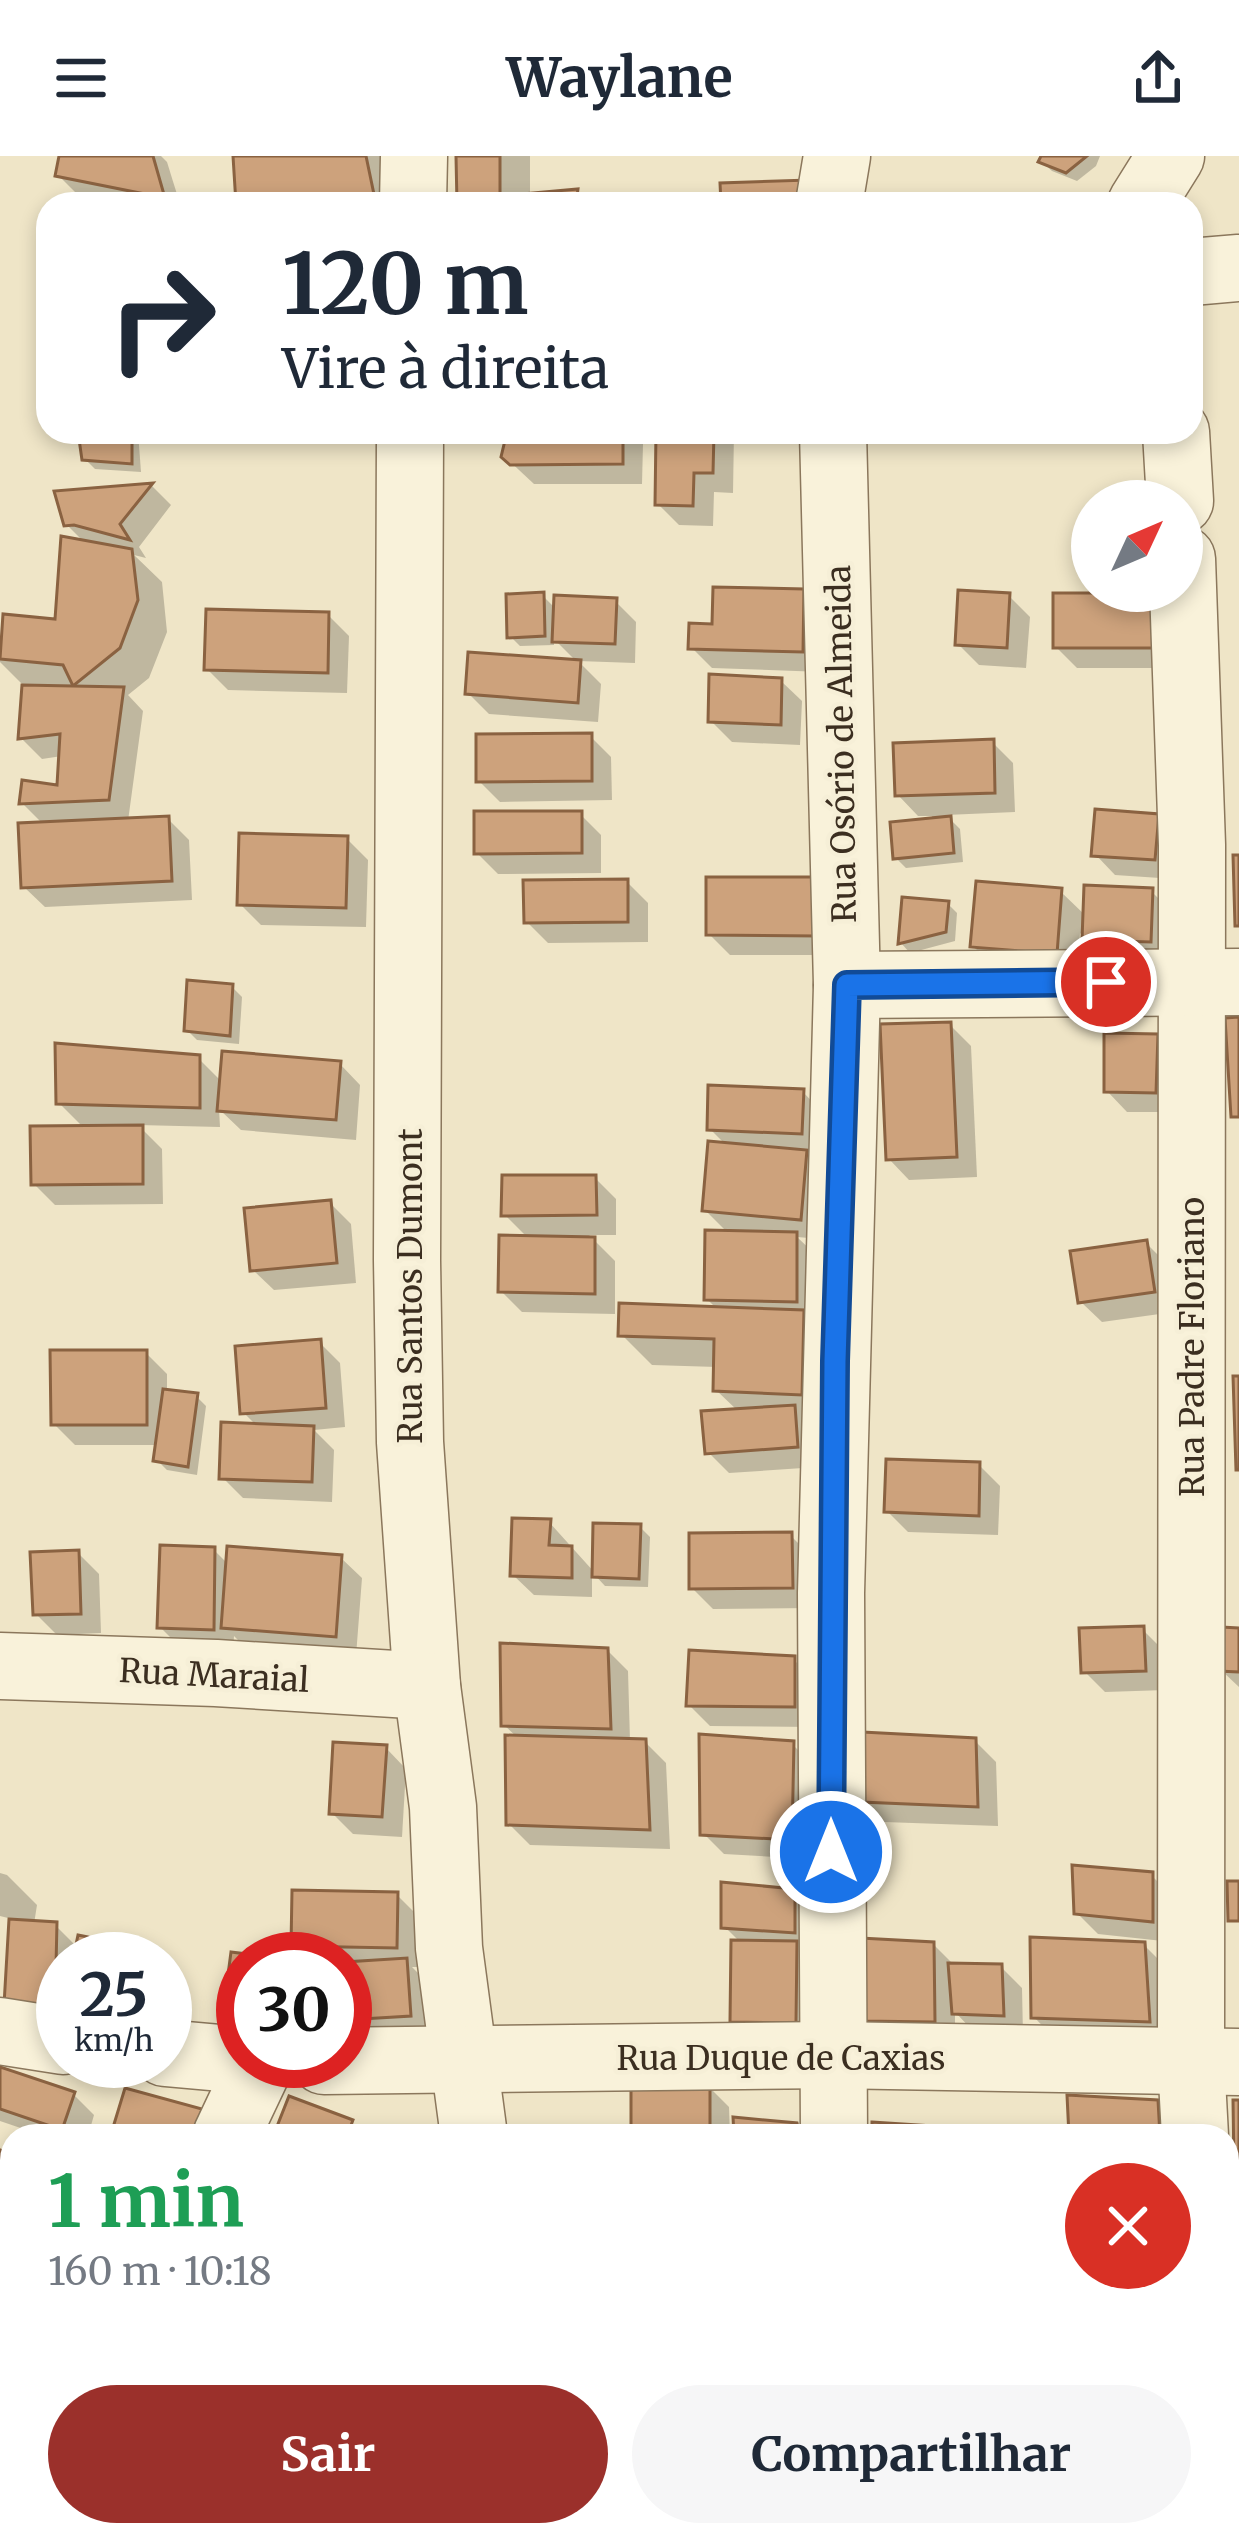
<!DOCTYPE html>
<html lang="pt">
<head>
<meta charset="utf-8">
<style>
  :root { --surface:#fff; --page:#f6f6f7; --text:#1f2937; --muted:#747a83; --accent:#9b302b }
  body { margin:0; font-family:Merriweather,serif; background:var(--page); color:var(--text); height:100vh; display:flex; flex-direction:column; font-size:45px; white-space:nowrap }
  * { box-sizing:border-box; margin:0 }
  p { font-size:39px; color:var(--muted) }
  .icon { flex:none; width:66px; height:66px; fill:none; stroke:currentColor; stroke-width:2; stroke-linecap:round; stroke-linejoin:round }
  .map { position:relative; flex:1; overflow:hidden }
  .sheet { position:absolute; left:0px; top:1968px; width:1239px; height:423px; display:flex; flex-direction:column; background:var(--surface); border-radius:36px 36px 0 0; box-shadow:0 6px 18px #0003 }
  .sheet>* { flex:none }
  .banner { position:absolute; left:36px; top:36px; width:1167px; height:252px; border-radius:36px; box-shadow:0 6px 18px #0003; background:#fff; color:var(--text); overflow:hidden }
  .needle { width:78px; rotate:46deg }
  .controls { position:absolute; left:1071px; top:324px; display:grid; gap:24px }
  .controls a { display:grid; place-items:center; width:132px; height:132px; border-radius:50%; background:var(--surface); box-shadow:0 6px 18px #0003; font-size:60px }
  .speed { position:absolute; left:36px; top:1776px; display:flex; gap:24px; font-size:60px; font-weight:700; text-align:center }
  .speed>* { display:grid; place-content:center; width:156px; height:156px; border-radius:50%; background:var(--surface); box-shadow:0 6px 18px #0003; line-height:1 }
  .speed small { font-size:30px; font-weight:400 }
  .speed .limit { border:18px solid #d22; background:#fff; color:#111 }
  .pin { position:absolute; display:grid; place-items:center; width:102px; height:102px; color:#fff; margin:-51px; border:6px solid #fff; border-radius:50%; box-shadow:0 3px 12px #0007 }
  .me { position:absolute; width:132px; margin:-66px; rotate:0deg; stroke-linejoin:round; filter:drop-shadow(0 0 9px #0008) }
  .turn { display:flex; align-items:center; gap:42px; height:252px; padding:0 48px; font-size:54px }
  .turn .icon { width:156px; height:156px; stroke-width:2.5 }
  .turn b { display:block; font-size:84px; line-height:102px }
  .round { display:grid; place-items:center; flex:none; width:126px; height:126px; border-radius:63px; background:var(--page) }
  .head { display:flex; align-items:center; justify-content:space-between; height:204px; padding:0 48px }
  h1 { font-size:72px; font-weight:700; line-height:90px; color:#1e9e55 }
  .button { display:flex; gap:24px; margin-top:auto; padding:24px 48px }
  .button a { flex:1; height:138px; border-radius:72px; background:var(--accent); color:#fff; font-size:48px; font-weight:700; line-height:138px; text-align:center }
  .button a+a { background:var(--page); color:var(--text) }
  header { display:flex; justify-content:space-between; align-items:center; height:156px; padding:0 48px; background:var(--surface); font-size:54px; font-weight:700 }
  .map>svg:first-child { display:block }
  .shadow { fill:#0003 }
  .building { fill:#cda27c; stroke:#8a6241; stroke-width:3 }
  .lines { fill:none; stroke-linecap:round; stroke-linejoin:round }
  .minor-casing { stroke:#8b775c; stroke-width:69 }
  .minor { stroke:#f9f2da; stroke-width:66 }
  .route-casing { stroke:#114b97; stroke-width:30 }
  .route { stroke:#1a73e8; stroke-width:21 }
  .labels { text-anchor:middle; stroke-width:9; stroke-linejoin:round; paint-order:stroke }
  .street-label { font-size:33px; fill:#3b2e20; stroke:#f6efd7 }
</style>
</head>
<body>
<header><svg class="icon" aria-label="menu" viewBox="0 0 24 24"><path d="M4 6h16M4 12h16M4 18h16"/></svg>Waylane<svg class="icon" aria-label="share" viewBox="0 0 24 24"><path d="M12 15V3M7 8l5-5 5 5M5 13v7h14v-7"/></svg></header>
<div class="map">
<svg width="1239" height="2389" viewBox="0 0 1239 2389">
  <rect width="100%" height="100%" fill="#efe5c7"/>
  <!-- shadow -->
  <g class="shadow">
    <polygon points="62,0 161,0 167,6 180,48 120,48 79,40 58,19"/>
    <polygon points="236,0 389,0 399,48 239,48"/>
    <polygon points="459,0 530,0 530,40 576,36 588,48 460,48"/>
    <polygon points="1044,0 1100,0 1096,10 1077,25 1052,15 1042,6"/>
    <polygon points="81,276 138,276 141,316 95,313 85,303"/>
    <polygon points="510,276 631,276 643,288 642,328 534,328 504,300"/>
    <polygon points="659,276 734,276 733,337 714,336 713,370 679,369 658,348"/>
    <polygon points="152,330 171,349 139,391 146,402 134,399 162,426 167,476 149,522 128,539 143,555 128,665 168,663 189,684 192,744 45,751 24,731 44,669 22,647 59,632 62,600 42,603 21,582 24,530 0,506 0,482 6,461 58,466 86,388 66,368 57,338"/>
    <polygon points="803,436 824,457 823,516 712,512 691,491 715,471"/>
    <polygon points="543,440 557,454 615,445 636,466 635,507 578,505 601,528 598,566 489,558 468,537 578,507 554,483 554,489 520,490 510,480"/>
    <polygon points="1009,440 1030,461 1026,512 979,509 958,488"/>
    <polygon points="1158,440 1179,512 1077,512 1056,491"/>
    <polygon points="328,459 349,480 347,537 228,534 207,513"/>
    <polygon points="781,525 802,545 800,589 732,586 711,565"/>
    <polygon points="590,580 611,601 612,644 500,646 479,625"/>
    <polygon points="992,586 1013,607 1015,656 946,659 960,673 963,706 906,712 896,702 933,665 932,660 918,660 898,639"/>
    <polygon points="580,658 601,679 601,717 498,718 477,697"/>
    <polygon points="1157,661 1175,723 1115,719 1095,698"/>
    <polygon points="347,683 368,704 366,771 261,769 240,748"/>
    <polygon points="816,724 837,799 730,799 709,778"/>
    <polygon points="627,726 648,747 648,786 548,787 527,766"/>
    <polygon points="1060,735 1086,760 1151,735 1172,756 1171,806 1106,803 1080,777 1077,817 994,811 973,790"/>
    <polygon points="947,747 957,757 955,785 910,797 901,787"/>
    <polygon points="232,831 242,841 239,888 197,884 187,874"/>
    <polygon points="950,869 971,890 977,1021 909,1024 889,1003"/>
    <polygon points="1156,881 1177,902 1176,956 1127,956 1107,935"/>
    <polygon points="198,902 222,926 340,908 360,929 356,984 241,974 219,953 220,971 138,969 162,993 163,1048 55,1049 34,1028 85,973 59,947"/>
    <polygon points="803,936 823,957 822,997 804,996 826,1018 821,1083 797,1081 817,1100 818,1311 729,1317 708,1296 738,1255 716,1234 717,1211 652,1209 621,1178 717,1153 707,1143 729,1078 705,1054 727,990 710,973"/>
    <polygon points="595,1022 616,1043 616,1079 589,1079 615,1105 615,1158 522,1156 501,1135 528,1082 504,1058"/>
    <polygon points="330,1047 351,1068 356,1127 274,1134 253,1114"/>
    <polygon points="1146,1087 1167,1108 1174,1156 1102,1166 1081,1146"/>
    <polygon points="320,1187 340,1207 345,1271 314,1274 334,1294 332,1346 243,1342 222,1321 258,1271 243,1256"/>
    <polygon points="146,1197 167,1218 167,1236 196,1240 206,1250 197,1319 167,1314 157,1304 159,1289 75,1289 54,1268"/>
    <polygon points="979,1309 1000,1330 998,1379 908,1376 887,1355"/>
    <polygon points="549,1366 595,1417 640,1371 650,1381 648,1431 605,1430 592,1416 592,1441 534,1439 513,1419"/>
    <polygon points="790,1379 811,1400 812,1452 713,1453 692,1432"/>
    <polygon points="214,1394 229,1409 341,1402 362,1422 356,1500 245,1491 234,1480 233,1494 181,1492 160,1471"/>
    <polygon points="78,1397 99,1418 101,1477 57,1479 36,1458"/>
    <polygon points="1142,1473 1163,1494 1166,1534 1105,1536 1084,1515"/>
    <polygon points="1239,1475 1239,1531 1221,1514"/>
    <polygon points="607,1494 628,1515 630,1585 645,1586 666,1607 670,1693 530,1689 509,1668 518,1582 504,1569"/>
    <polygon points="793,1503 814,1524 815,1571 710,1570 689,1549"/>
    <polygon points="975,1585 996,1606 998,1670 884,1666 864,1645"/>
    <polygon points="792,1588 813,1609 811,1703 724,1698 703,1677"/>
    <polygon points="386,1592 406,1613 402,1681 353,1678 332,1657"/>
    <polygon points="0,1717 7,1719 37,1749 34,1768 55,1769 78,1792 132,1793 141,1803 63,1803 63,1873 7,1848 12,1763 0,1760"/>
    <polygon points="1151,1719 1172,1740 1172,1786 1098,1778 1077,1757"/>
    <polygon points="794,1736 815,1757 816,1886 754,1885 733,1864 741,1787 724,1770"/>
    <polygon points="397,1739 418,1760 417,1811 412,1811 427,1826 431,1880 345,1883 345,1803 308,1803 294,1789"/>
    <polygon points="933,1788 955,1810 1001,1811 1022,1832 1023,1879 976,1878 955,1856 955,1886 887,1885 866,1864"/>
    <polygon points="1144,1789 1165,1810 1169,1886 1054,1882 1034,1861"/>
    <polygon points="0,1914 73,1938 94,1959 88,1980 44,1980 0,1965"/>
    <polygon points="708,1930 729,1951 730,1980 635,1980"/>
    <polygon points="351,1967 365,1980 278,1977"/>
    <polygon points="115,1977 220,1980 118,1980"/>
    <polygon points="0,1997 12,2002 12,2130 0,2126"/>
    <polygon points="0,2188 12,2193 12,2250 0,2245"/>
    <polygon points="81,2379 178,2379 187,2389 91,2389"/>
    <polygon points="237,2379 350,2379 346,2389 235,2389"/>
    <polygon points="424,2379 515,2379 525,2389 439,2389"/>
    <polygon points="553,2379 714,2379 724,2389 552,2389"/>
    <polygon points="716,2379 747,2379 744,2389"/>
    <polygon points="872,2379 974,2379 978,2389 873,2389"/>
    <polygon points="397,2382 414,2389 394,2389"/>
  </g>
  <!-- building -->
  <g class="building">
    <polygon points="59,0 153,0 165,42 55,20"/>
    <polygon points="233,0 366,0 376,48 236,48"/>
    <polygon points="456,0 500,0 500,40 578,33 576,48 457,48"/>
    <polygon points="1041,0 1087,0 1066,17 1038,6"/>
    <polygon points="809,24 810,48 721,48 720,27"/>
    <polygon points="78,276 132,276 132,308 82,304"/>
    <polygon points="507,276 623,276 623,308 510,309 501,301"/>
    <polygon points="656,276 714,276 713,317 694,317 693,350 655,349"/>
    <polygon points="153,327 120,368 130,384 74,369 64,370 54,335"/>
    <polygon points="61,380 132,393 138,444 120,492 73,530 63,509 0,503 3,458 55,463"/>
    <polygon points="713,431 804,433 803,496 688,493 689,467 712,468"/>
    <polygon points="958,434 1010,437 1007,492 955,489"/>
    <polygon points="544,436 545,480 507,482 506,438"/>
    <rect x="1053" y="437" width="107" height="55"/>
    <polygon points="554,439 617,442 615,488 552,486"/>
    <polygon points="206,453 329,456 328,517 204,514"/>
    <polygon points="468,496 581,504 578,547 465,538"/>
    <polygon points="709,518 782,522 781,569 708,566"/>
    <polygon points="22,529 124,531 109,644 19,648 22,624 57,629 60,578 18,583"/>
    <polygon points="592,577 592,625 476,626 476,578"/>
    <polygon points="994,583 995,637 895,640 893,587"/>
    <polygon points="1095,653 1159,658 1155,704 1091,700"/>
    <polygon points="474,655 582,655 582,697 474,698"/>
    <polygon points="169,660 172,725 21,732 18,667"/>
    <polygon points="951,660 954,697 893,703 890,666"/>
    <polygon points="239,677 348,680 346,752 237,749"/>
    <polygon points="1233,699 1239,699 1239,770 1235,770"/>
    <polygon points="706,721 818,721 818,780 706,779"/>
    <polygon points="628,723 628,766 524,767 523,724"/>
    <polygon points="976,725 1062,732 1057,798 970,791"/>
    <polygon points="1084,729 1153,732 1151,786 1082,784"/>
    <polygon points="902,741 949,745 946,776 898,788"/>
    <polygon points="187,824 233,828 230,880 184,875"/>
    <polygon points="1239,861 1239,961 1231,961 1225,862"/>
    <polygon points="951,866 957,1001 886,1004 880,868"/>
    <polygon points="1104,877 1158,878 1156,937 1104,936"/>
    <polygon points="55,887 200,899 200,952 56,948"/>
    <polygon points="222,895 341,905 336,964 217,955"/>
    <polygon points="708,929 804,933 802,978 707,974"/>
    <polygon points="143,969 143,1028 31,1029 30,970"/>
    <polygon points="708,985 807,994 801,1064 702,1055"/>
    <polygon points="502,1019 596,1019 597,1059 501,1060"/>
    <polygon points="331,1044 337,1107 250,1115 244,1052"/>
    <polygon points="705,1074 797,1076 797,1146 704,1144"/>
    <polygon points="499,1079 595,1081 595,1138 498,1136"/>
    <polygon points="1147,1084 1155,1136 1078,1147 1070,1095"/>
    <polygon points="619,1147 804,1154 802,1239 713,1235 714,1183 618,1180"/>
    <polygon points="321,1183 326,1252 240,1258 235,1190"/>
    <polygon points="50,1194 147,1194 147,1269 51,1269"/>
    <polygon points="1233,1220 1239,1220 1239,1314 1236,1314"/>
    <polygon points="163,1233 198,1237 188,1311 153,1305"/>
    <polygon points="795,1249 798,1291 705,1298 701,1255"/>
    <polygon points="221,1266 314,1270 312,1326 219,1323"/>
    <polygon points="886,1303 980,1306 979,1360 884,1356"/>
    <polygon points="512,1362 551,1363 549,1389 572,1390 572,1422 510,1420"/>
    <polygon points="593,1367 641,1368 639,1423 592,1421"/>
    <polygon points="792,1376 793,1432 689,1433 689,1377"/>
    <polygon points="160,1389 215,1391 214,1474 157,1472"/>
    <polygon points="227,1390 342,1399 336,1481 221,1472"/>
    <polygon points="79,1394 81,1458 33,1459 30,1396"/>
    <polygon points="1144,1470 1146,1515 1081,1517 1079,1472"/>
    <polygon points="1221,1471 1239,1472 1239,1516 1218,1515"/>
    <polygon points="500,1487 608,1492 611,1573 501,1570"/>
    <polygon points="689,1494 795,1500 795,1551 686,1550"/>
    <polygon points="862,1576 976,1582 978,1651 861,1646"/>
    <polygon points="699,1578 794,1585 792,1684 700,1679"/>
    <polygon points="505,1579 646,1583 650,1674 506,1669"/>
    <polygon points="333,1586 387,1589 382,1661 329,1658"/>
    <polygon points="1072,1709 1153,1716 1153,1766 1074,1758"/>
    <polygon points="1227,1725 1239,1725 1239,1765 1228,1765"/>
    <polygon points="721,1726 795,1733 795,1777 721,1772"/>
    <polygon points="292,1734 398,1736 397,1792 291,1790"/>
    <polygon points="9,1763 57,1766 55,1854 4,1849"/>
    <polygon points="78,1779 133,1790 131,1803 73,1803"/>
    <polygon points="1030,1781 1145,1786 1150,1866 1031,1862"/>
    <polygon points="860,1782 934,1786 935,1866 863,1865"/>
    <polygon points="731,1784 797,1785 796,1867 730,1866"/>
    <polygon points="231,1796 287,1803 243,1803 243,1875 221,1872"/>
    <polygon points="407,1802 411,1860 345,1864 345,1806"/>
    <polygon points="948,1807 1002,1808 1004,1860 952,1858"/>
    <polygon points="0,1911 75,1936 62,1974 0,1953"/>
    <polygon points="631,1913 710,1927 710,1980 631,1980"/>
    <polygon points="125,1932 202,1953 195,1980 111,1978"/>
    <polygon points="1067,1939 1158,1944 1160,1980 1069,1980"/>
    <polygon points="289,1940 353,1964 347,1980 274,1978"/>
    <polygon points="1233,1944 1239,1944 1239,2010 1234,2011"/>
    <polygon points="733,1961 797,1967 800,1980 734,1980"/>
    <polygon points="872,1966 963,1972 963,1980 872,1980"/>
    <polygon points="0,1994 12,1999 12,2032 8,2042 0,2038"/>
    <polygon points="0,2046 12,2051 0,2089"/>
    <polygon points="12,2135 12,2172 0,2167"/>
    <polygon points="0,2185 12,2189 12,2239 0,2235"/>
    <polygon points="0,2307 12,2311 12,2344 0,2339"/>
    <polygon points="80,2379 176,2379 173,2389 105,2389"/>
    <polygon points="234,2379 295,2379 316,2389 232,2389"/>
    <polygon points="437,2379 503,2379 499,2389 460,2389"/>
    <polygon points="553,2379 717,2379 713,2389 592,2389 572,2382 570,2389 549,2389"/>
    <polygon points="869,2379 964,2379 966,2383 870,2389"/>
  </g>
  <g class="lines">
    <!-- minor casing -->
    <g class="minor-casing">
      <g id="minor">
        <polyline points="413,48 414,0"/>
        <polyline points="829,48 837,0"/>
        <polyline points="1141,48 1171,0"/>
        <polyline points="1191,116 1239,112"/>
        <polyline points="410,276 407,1104 410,1286 427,1530 443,1651 449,1792 474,1980"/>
        <polyline points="833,276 847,829 831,1437 834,1980"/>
        <polyline points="1176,276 1180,345"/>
        <polyline points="1182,403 1192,689 1191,1905 1195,1980"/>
        <polyline points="847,829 1239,826"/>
        <polyline points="0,1510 216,1517 427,1530"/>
        <polyline points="0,1875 63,1885"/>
        <polyline points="165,1897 243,1904"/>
        <polyline points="324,1905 832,1899 1239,1906"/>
        <polyline points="226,1980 261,1906"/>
        <polyline points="30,2389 35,2379"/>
        <polyline points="357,2389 361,2379"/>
        <polyline points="775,2389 780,2379"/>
        <polyline points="1202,2389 1203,2379"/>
      </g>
    </g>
    <!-- minor -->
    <use href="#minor" class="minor"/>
  </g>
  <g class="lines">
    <!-- route casing -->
    <g class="route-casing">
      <polyline id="route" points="831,1696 835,1205 847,829 1106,826"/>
    </g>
    <!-- route -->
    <use href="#route" class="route"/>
  </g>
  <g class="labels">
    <!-- street labels -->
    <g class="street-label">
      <text transform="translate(841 588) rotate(-91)" y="12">Rua Osório de Almeida</text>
      <text transform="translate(410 1130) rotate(-90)" y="12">Rua Santos Dumont</text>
      <text transform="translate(1192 1191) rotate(-90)" y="12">Rua Padre Floriano</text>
      <text transform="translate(214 1519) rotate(3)" y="12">Rua Maraial</text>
      <text x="781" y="1914">Rua Duque de Caxias</text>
    </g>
  </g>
</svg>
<div class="controls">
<a><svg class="needle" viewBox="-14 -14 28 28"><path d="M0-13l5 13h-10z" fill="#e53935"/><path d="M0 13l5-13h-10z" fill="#747a83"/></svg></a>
</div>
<div class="speed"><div>25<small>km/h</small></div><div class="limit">30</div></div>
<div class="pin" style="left:1106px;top:826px;background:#d93025"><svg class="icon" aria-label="arrive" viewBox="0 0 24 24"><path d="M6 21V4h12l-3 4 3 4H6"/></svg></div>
<svg class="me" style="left:831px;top:1696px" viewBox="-20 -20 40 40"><circle r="17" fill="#1a73e8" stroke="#fff" stroke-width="3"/><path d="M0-11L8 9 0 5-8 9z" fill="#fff"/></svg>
<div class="banner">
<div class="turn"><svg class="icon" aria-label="right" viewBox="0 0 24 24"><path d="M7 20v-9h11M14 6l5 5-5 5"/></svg><div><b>120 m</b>Vire à direita</div></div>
</div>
<section class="sheet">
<div class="head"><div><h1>1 min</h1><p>160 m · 10:18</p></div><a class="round" style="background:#d93025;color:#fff"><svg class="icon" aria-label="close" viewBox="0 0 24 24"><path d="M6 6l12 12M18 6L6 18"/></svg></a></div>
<div class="button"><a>Sair</a><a>Compartilhar</a></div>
</section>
</div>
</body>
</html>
